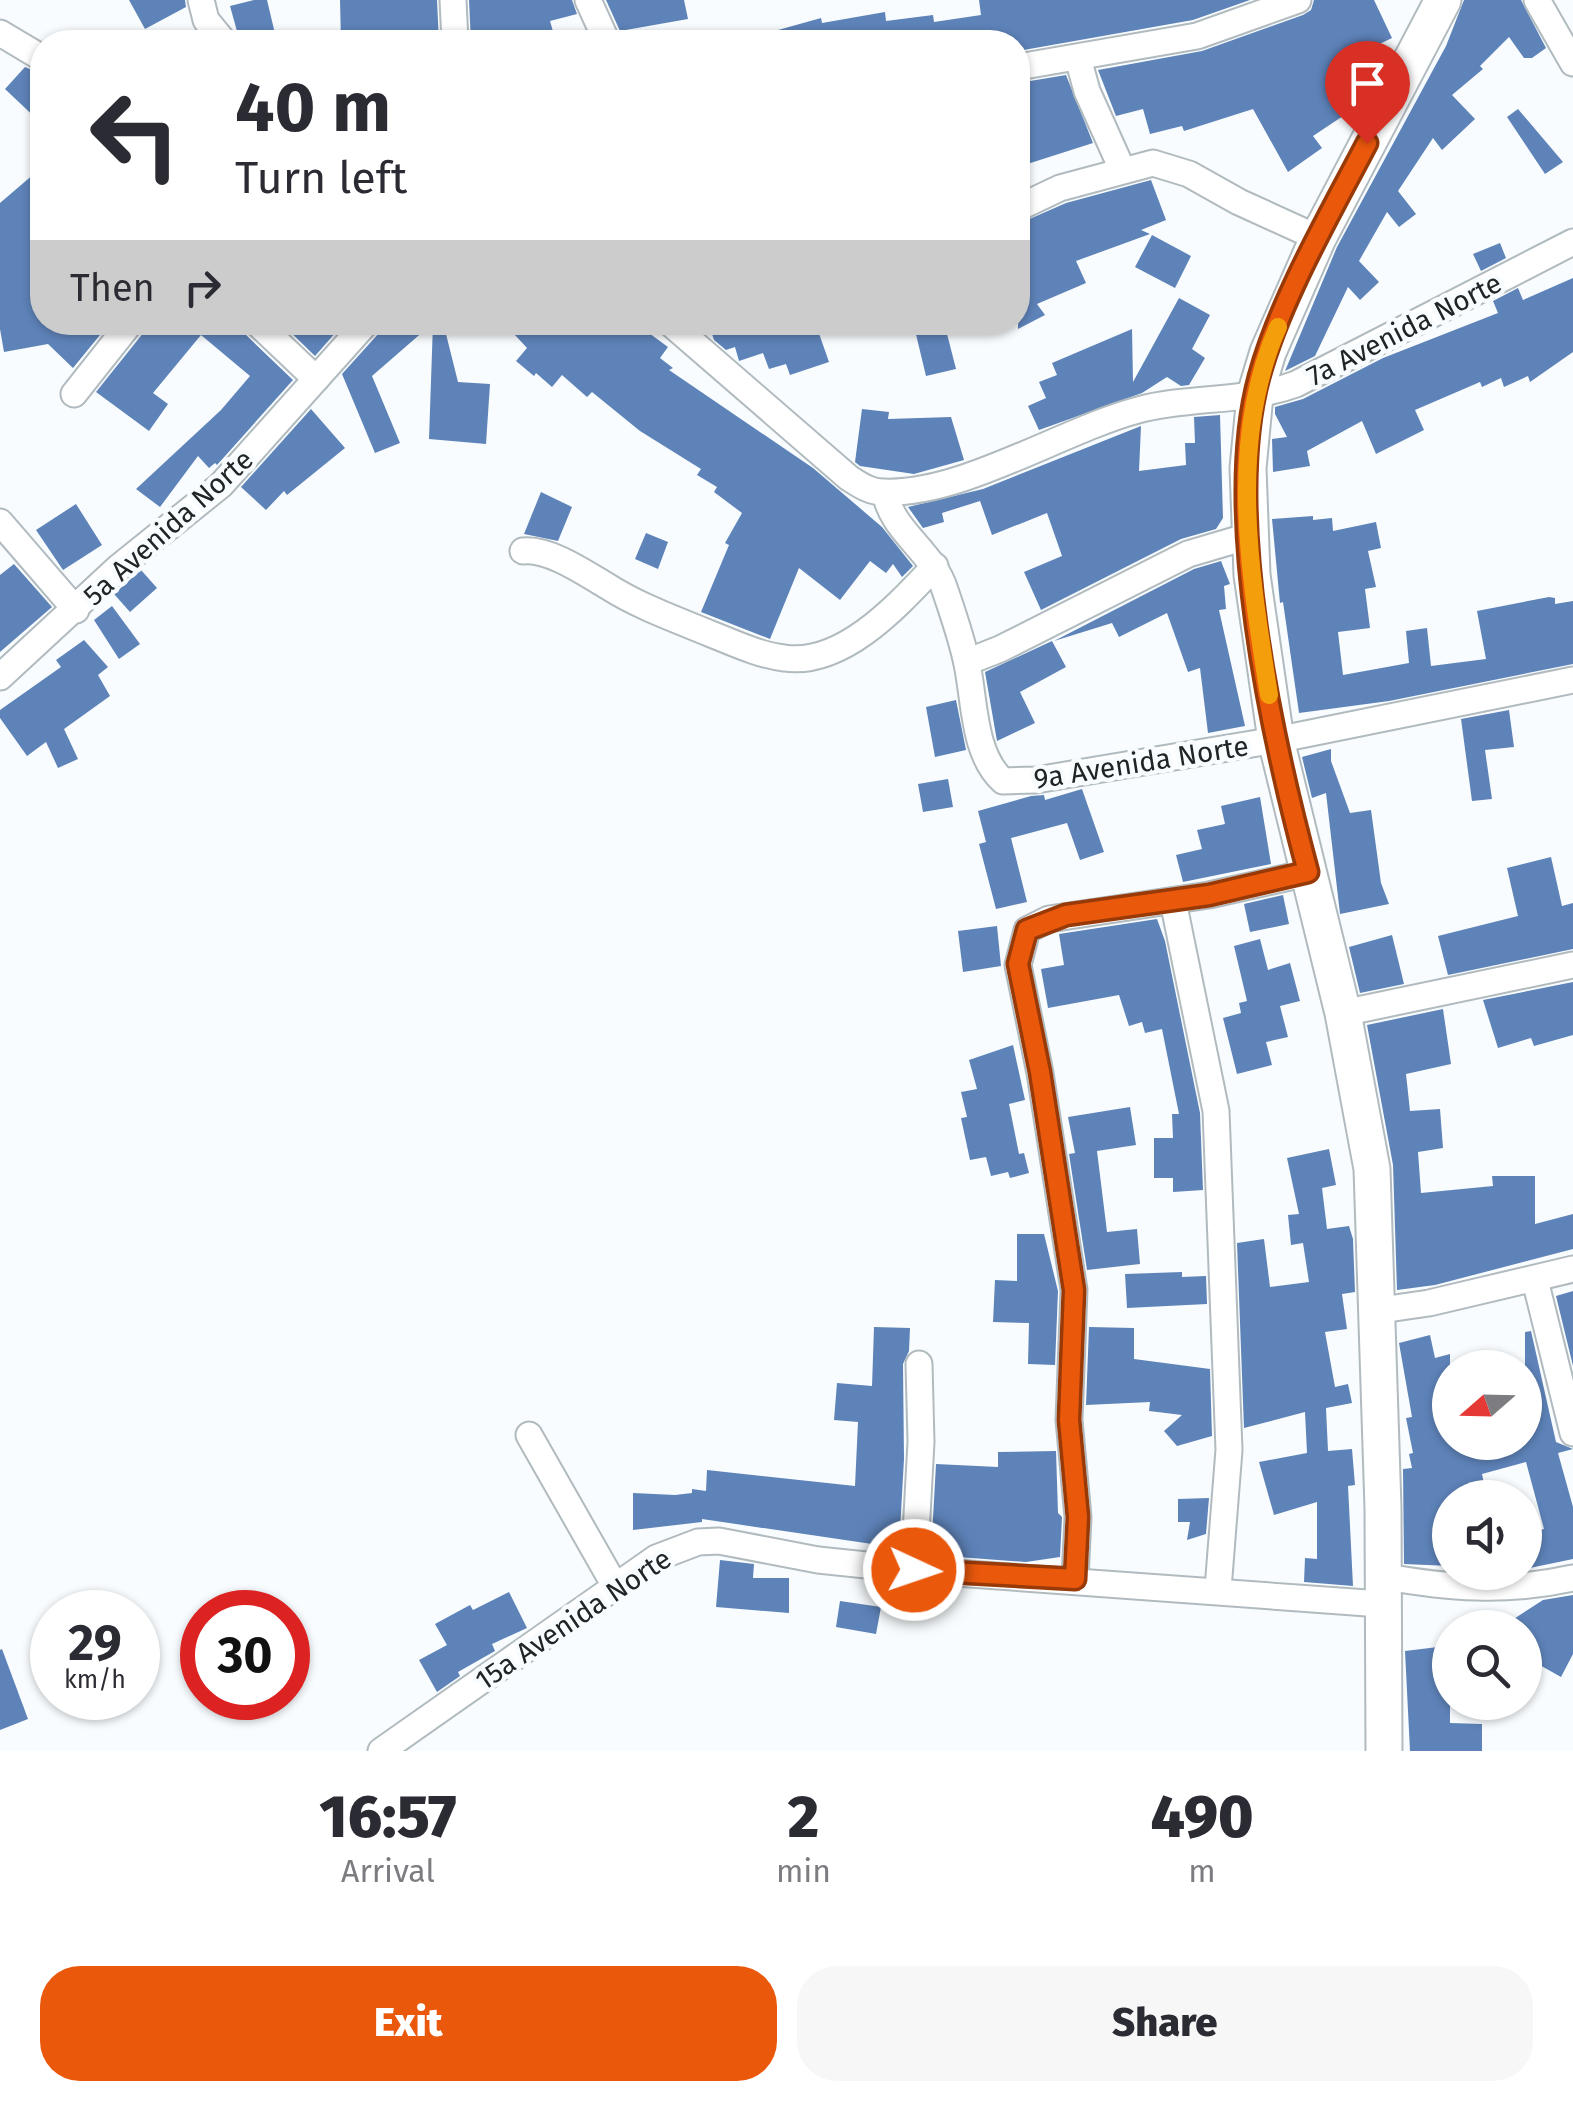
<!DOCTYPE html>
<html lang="en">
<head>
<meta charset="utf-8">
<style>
  :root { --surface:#fff; --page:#f7f7f7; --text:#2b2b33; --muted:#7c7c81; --accent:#ea580c }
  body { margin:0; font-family:"Fira Sans",sans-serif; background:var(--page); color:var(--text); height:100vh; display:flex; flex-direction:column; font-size:38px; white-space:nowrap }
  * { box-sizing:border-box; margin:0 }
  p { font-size:32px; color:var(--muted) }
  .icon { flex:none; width:55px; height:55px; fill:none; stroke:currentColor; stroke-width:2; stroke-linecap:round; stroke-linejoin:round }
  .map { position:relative; height:1751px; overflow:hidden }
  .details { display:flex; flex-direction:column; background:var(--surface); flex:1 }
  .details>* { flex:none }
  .top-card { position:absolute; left:30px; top:30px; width:1000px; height:305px; border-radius:40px; box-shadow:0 2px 8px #0004; background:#fff; color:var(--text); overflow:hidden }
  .needle { width:65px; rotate:250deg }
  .tools { position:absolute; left:1432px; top:1350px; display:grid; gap:20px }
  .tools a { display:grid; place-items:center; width:110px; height:110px; border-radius:50%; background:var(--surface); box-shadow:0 2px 8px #0004; font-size:50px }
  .speed { position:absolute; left:30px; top:1590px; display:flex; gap:20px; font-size:50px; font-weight:700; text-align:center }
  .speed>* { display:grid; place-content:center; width:130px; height:130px; border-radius:50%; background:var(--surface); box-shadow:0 2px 8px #0004; line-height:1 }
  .speed small { font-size:25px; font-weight:400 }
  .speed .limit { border:15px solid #d22; background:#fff; color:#111 }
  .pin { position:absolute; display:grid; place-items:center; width:85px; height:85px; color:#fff; margin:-102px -42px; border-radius:50% 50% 50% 0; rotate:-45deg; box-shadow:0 0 10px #0007 }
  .pin .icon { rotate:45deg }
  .me { position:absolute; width:110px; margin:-55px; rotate:93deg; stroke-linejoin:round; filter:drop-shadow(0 0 8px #0008) }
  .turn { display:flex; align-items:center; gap:35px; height:210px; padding:0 40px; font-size:45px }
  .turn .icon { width:130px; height:130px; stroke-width:2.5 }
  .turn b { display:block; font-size:70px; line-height:85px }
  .then { display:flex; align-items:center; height:95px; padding:0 40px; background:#0003; gap:20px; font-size:38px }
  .eta { display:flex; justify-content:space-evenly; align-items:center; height:170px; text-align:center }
  .eta b { font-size:60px; font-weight:800; line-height:70px }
  .cta { display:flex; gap:20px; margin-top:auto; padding:20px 40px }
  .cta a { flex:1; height:115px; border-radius:40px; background:var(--accent); color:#fff; font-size:40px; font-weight:800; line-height:115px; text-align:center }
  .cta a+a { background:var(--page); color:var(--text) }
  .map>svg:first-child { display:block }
  .building { fill:#5e83b9 }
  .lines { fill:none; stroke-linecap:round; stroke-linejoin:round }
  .street-casing { stroke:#b1bbbf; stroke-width:29 }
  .secondary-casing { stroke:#b1bbbf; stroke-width:39 }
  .street { stroke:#fff; stroke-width:25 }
  .secondary { stroke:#fff; stroke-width:35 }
  .route-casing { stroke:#983908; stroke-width:25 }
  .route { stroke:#ea580c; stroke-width:18 }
  .slow { stroke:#f59e0b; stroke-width:18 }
  .labels { text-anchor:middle; stroke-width:9; stroke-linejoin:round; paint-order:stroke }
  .street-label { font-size:28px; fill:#202425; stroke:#f8fcfe }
</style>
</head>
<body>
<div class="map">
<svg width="1573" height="1751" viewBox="0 0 1573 1751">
  <rect width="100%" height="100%" fill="#f8fcfe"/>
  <!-- building -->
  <g class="building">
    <polygon points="129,0 185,0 186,7 145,29"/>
    <polygon points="254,0 267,0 277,42 240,42 230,6"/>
    <polygon points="340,0 437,0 439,42 341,42"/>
    <polygon points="469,0 572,0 577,14 550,21 556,42 471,42"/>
    <polygon points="606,0 684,0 688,19 620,31"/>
    <polygon points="979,0 1250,0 1193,20 1018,51 1018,42 772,42 771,32 821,18 822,23 885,12 886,21 933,15 934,22 981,15"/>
    <polygon points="1314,0 1374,0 1392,38 1338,64 1364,102 1313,136 1322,148 1288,172 1253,109 1184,131 1182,126 1150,134 1143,109 1116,116 1098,70 1202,51 1303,15 1311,10"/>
    <polygon points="1464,0 1521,0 1546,48 1532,58 1524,58 1509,37 1480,66 1483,69 1452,95 1475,119 1442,150 1433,138 1398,191 1416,214 1399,227 1387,212 1359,261 1379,282 1360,300 1348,287 1315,356 1285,371 1337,247 1446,46"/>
    <polygon points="25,67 42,74 42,124 5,89"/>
    <polygon points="1066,75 1093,143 1018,167 1018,83"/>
    <polygon points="1518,109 1563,162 1545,174 1507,117"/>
    <polygon points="42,167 42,322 109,324 73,368 48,344 4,352 0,329 0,203"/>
    <polygon points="1151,180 1166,220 1141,230 1150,234 1076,261 1086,283 1037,304 1045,315 1018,329 1018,224 1066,203"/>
    <polygon points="1152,235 1191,256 1175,288 1135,267"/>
    <polygon points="1500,243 1506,258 1481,271 1473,254"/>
    <polygon points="1573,278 1573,352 1530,382 1528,376 1504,387 1501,378 1482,387 1480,382 1415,410 1424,430 1376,454 1362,421 1307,451 1310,466 1273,472 1272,439 1287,437 1275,414 1275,407 1303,399 1383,358 1498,313 1493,301 1518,288 1523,300"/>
    <polygon points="1179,298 1210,315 1192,349 1205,358 1189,385 1181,386 1167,377 1142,393 1039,430 1028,406 1046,398 1039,382 1057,375 1052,363 1132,329 1133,382"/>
    <polygon points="147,322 240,322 245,334 293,380 217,465 215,463 209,468 198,456 160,507 136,489 221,410 250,376 201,335 153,393 168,404 149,431 96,392 144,332"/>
    <polygon points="280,322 345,322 315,356"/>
    <polygon points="383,322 443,322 458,382 490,384 486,444 429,439 433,323 372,376 400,443 375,453 342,374 379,333"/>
    <polygon points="503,322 634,322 668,347 660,358 673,368 669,370 813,468 882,527 913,566 902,577 893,564 886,573 870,561 840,600 799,568 770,639 701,612 729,545 725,543 742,513 714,492 717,487 697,475 701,469 640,431 592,392 587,397 562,375 552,387 536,373 534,376 516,361 527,348"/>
    <polygon points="708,322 815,322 829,362 790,375 786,364 769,369 763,353 739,361 735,347 726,350 714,340"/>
    <polygon points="913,322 944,322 956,369 926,376"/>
    <polygon points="311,409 345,448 287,495 284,491 266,510 241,487"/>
    <polygon points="862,409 889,412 888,419 951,417 964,460 914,474 860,466 855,462"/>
    <polygon points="1220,415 1223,518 1216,529 1181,539 1041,610 1024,572 1062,556 1047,513 992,535 980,501 942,513 944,522 923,528 908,507 983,489 1141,426 1139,471 1186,465 1185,443 1195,443 1194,417"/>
    <polygon points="541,492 572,507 558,541 524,534"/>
    <polygon points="76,504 102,545 63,570 36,530"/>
    <polygon points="1313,516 1313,520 1332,518 1333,531 1376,522 1381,548 1368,551 1376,587 1365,589 1370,628 1338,632 1343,675 1409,663 1406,631 1427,628 1431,666 1486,659 1477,611 1549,597 1555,598 1555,604 1573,601 1573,664 1389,701 1299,713 1283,602 1280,603 1272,519"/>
    <polygon points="646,533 668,542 658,569 635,559"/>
    <polygon points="1221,561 1230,584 1224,586 1226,609 1219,610 1245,726 1208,733 1200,668 1188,672 1167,613 1119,637 1112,623 1054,641 1194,569"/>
    <polygon points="14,564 52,607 0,652 0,575"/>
    <polygon points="141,570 157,588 130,612 114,594"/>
    <polygon points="112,606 140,644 119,659 94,620"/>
    <polygon points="84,640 108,667 98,675 110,696 64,729 78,759 58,768 46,742 27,756 0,718 0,710 61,667 56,660"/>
    <polygon points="1052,641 1066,667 1020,692 1035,723 997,741 985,672"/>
    <polygon points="956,700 966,750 935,757 926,707"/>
    <polygon points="1509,710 1514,747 1485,750 1492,799 1472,801 1461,719"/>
    <polygon points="1331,749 1331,761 1350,813 1371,810 1381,883 1389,904 1340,914 1326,793 1312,798 1302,757"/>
    <polygon points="948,779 953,807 923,812 918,784"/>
    <polygon points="1082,789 1104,852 1080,860 1067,823 1011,838 1027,902 996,909 979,844 986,842 978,811 1031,796 1044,795 1045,800"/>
    <polygon points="1260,797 1271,864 1183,882 1176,855 1202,849 1197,830 1225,824 1221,806"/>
    <polygon points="1551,857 1562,906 1573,903 1573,949 1448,975 1438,936 1518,916 1507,868"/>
    <polygon points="1283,895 1289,924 1250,932 1244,904"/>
    <polygon points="1157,919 1165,941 1200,1113 1203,1190 1173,1192 1173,1178 1154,1178 1154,1138 1173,1138 1172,1114 1179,1114 1162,1029 1145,1033 1142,1022 1129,1026 1119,995 1048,1008 1041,969 1064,965 1059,934"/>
    <polygon points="997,926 1001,966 963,972 958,931"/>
    <polygon points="1392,935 1404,984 1360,993 1349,947"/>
    <polygon points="1260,939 1268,970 1290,963 1300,1001 1280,1006 1288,1037 1266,1042 1272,1065 1237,1074 1223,1018 1241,1013 1239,1003 1247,1001 1234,946"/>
    <polygon points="1573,982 1573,1035 1534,1046 1531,1038 1498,1048 1483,1000"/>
    <polygon points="1443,1009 1451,1064 1406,1074 1410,1111 1440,1109 1443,1148 1418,1152 1421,1193 1493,1186 1492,1176 1535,1176 1535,1224 1573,1214 1573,1249 1435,1285 1397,1290 1393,1165 1367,1025"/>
    <polygon points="1013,1045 1025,1100 1009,1104 1019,1154 1024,1153 1029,1173 1010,1178 1008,1172 991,1176 986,1157 970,1160 961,1118 967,1117 961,1092 977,1089 969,1060"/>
    <polygon points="1130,1107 1136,1145 1097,1151 1107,1232 1137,1229 1140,1264 1087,1270 1069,1154 1075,1153 1068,1117"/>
    <polygon points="1329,1149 1336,1185 1322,1188 1327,1229 1349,1226 1353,1239 1355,1292 1342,1294 1347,1329 1325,1332 1335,1387 1348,1384 1352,1403 1326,1408 1328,1451 1352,1449 1355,1485 1348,1486 1353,1586 1304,1582 1305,1558 1317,1559 1317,1502 1274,1515 1259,1462 1307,1453 1305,1412 1244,1428 1237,1243 1264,1239 1270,1287 1309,1282 1303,1243 1291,1245 1288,1215 1299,1214 1287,1158"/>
    <polygon points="1017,1234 1044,1234 1058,1291 1055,1365 1028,1364 1029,1323 993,1322 995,1280 1017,1281"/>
    <polygon points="1182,1272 1182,1277 1206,1276 1207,1304 1127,1308 1125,1274"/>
    <polygon points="1573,1291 1573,1366 1556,1296"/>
    <polygon points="874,1327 910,1328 909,1351 903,1364 904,1459 899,1548 702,1519 702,1522 633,1530 633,1493 675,1495 692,1493 692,1489 706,1491 707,1470 855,1486 858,1422 834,1420 837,1383 872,1386"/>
    <polygon points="1089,1327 1134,1328 1134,1359 1210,1369 1212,1436 1177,1446 1164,1431 1182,1415 1149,1411 1150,1402 1086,1405"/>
    <polygon points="1531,1331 1556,1442 1573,1449 1558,1453 1573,1507 1573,1559 1525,1569 1525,1533 1544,1529 1526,1462 1482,1474 1485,1488 1450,1496 1450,1566 1404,1564 1403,1469 1412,1468 1409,1454 1413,1453 1406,1418 1412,1417 1399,1343 1430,1335 1435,1358 1450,1354 1450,1442 1525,1442 1525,1332"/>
    <polygon points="1056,1451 1058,1513 1062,1517 1060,1557 1026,1562 931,1555 936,1464 998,1467 998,1452"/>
    <polygon points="1209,1498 1206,1534 1187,1540 1190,1522 1178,1522 1178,1499"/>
    <polygon points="720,1560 754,1564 753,1578 789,1578 789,1613 716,1607"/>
    <polygon points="509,1592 527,1628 492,1644 495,1651 458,1672 460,1676 437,1692 419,1660 447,1645 435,1624 470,1605 473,1610"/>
    <polygon points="1573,1595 1573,1654 1561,1677 1529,1659 1531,1650 1525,1646 1525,1628 1500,1628 1543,1600"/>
    <polygon points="840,1601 881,1607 876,1634 836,1627"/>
    <polygon points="1438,1647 1440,1665 1450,1664 1450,1723 1482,1724 1482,1751 1410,1751 1405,1651"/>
    <polygon points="2,1649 28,1719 0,1730 0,1650"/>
  </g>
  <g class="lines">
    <!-- street casing -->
    <g class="street-casing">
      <g id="street">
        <polyline points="201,0 206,20 224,42"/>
        <polyline points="453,0 455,42"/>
        <polyline points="588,0 607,42"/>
        <polyline points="1537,0 1573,63"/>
        <polyline points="0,33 42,58"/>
        <polyline points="1078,58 1087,91 1122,169"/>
        <polyline points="1018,67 1197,36 1298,0"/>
        <polyline points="1018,208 1060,188 1153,163 1189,174 1239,202 1318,238"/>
        <polyline points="256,322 316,379"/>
        <path d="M669 322 849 478C860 485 870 492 883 492 960 496 1063 430 1138 410 1190 396 1245 403 1296 384L1573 242"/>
        <polyline points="74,394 131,322"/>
        <path d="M885 493C893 533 933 551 945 590 953 614 962 639 967 664 975 702 973 754 1003 781L1036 780 1276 740 1573 680"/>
        <polyline points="0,522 76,610"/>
        <path d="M523 551C549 548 585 573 607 586 640 607 675 619 711 634 734 643 759 655 784 658 843 667 899 604 935 566"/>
        <polyline points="967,662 1000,649 1188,554 1249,536"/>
        <polyline points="0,677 119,567 221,485 367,322"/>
        <polyline points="1173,901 1216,1111 1229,1450 1218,1589"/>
        <polyline points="1343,1013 1573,965"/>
        <polyline points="1535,1280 1573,1433"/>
        <polyline points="1374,1311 1429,1303 1573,1269"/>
        <polyline points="529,1435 615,1586"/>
        <polyline points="914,1570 921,1442 919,1364"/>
        <path d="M1381 1576C1447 1588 1507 1593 1573 1578"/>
        <polyline points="1075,1579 1078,1517 1069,1420 1074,1290 1040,1073 1018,965 1027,930 1049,919 1209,895 1308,873"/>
        <polyline points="381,1751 656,1558 698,1542 719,1541 818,1560 914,1570 1381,1604"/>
      </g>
    </g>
    <!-- secondary casing -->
    <g class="secondary-casing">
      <polyline id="secondary" points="1384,1751 1383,1508 1372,1169 1343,1013 1276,740 1252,575 1248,468 1255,395 1268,352 1318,238 1443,0"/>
    </g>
    <!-- street -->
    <use href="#street" class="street"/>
    <!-- secondary -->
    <use href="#secondary" class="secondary"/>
  </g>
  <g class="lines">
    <!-- route casing -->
    <g class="route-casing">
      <path id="route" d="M914 1570 1075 1579 1078 1517 1069 1420 1074 1290 1040 1072 1018 964 1027 930 1066 915 1209 895 1308 872C1272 738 1222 513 1259 377 1280 300 1330 214 1367 143"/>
    </g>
    <!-- route -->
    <use href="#route" class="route"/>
    <!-- slow -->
    <path class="slow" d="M1269 695C1250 574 1227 443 1278 327"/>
  </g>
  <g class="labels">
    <!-- street labels -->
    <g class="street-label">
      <text transform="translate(1404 329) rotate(-27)" y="10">7a Avenida Norte</text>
      <text transform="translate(168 527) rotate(-42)" y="10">5a Avenida Norte</text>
      <text transform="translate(1141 762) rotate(-9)" y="10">9a Avenida Norte</text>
      <text transform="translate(573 1619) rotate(-34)" y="10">15a Avenida Norte</text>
    </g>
  </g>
</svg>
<div class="tools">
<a><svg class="needle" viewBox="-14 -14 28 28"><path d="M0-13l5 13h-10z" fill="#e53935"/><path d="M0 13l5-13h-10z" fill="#7c7c81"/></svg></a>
<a><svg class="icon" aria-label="sound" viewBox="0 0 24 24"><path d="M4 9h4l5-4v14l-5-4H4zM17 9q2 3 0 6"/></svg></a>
<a><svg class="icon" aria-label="search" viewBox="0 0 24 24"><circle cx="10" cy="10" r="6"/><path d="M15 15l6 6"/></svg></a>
</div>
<div class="speed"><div>29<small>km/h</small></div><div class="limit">30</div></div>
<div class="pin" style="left:1367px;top:143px;background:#d93025"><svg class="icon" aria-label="arrive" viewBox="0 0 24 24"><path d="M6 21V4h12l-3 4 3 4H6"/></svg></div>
<svg class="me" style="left:914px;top:1570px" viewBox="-20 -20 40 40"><circle r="17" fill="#ea580c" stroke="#fff" stroke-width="3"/><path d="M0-11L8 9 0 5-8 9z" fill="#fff"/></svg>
<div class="top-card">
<div class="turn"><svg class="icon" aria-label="left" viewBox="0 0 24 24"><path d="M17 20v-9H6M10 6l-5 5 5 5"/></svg><div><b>40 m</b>Turn left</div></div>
<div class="then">Then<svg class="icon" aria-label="right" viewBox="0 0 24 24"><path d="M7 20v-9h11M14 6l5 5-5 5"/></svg></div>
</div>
</div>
<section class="details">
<div class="eta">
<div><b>16:57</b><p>Arrival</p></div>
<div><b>2</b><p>min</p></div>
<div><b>490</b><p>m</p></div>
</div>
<div class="cta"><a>Exit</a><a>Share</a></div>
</section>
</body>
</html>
